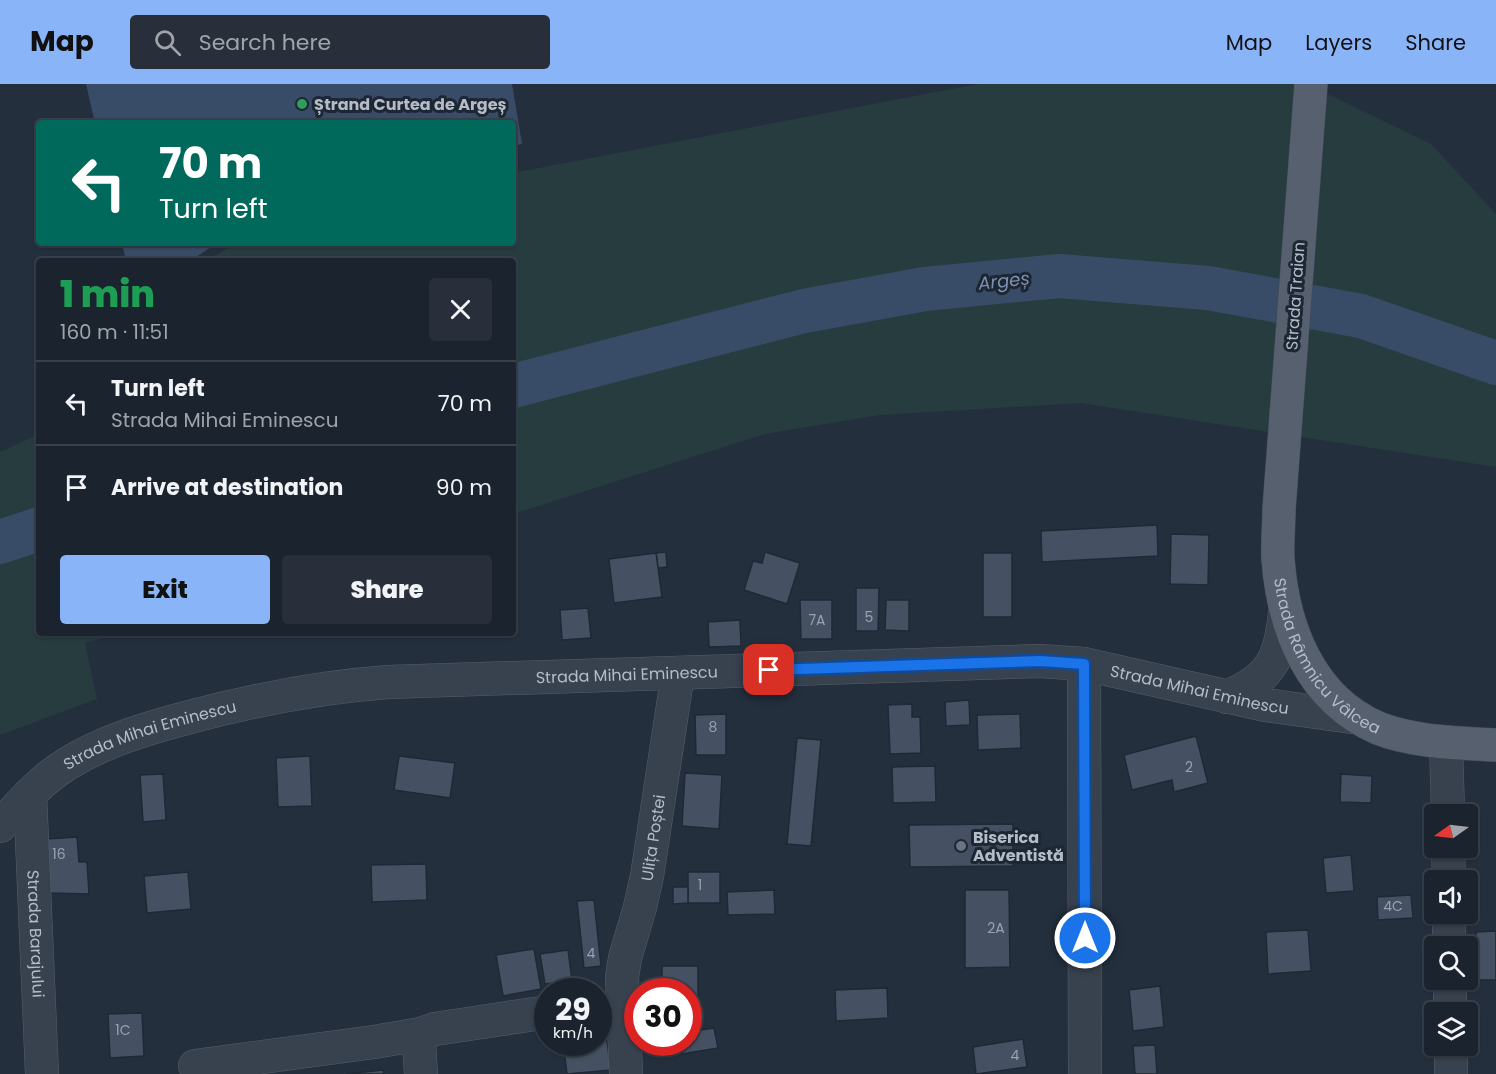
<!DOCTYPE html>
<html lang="en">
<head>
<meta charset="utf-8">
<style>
  :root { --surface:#1b232e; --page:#282f3a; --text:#f1f3f6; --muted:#a0a4aa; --line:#39404a; --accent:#8ab4f8 }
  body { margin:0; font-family:Poppins,sans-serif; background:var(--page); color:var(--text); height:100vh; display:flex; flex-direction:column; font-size:22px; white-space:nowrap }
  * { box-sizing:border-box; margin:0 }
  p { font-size:20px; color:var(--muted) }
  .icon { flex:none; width:33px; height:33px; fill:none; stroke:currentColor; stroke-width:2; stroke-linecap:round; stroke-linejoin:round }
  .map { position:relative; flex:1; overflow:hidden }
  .panel { position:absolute; left:36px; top:174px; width:480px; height:378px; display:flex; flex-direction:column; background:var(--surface); border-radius:6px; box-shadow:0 2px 4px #0004,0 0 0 2px var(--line) }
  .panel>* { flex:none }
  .guide { position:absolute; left:36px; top:36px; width:480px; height:126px; border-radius:6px; box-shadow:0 2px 4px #0004,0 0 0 2px var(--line); background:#00695c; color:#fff; overflow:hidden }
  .needle { width:39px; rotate:256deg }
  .controls { position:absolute; left:1424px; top:720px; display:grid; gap:12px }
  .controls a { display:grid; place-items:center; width:54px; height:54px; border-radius:6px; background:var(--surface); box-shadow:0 2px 4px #0004,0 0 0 2px var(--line); font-size:30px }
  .speed { position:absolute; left:534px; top:894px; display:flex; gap:12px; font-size:30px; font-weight:700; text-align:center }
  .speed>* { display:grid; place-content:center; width:78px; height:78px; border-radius:50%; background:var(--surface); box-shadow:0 2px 4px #0004,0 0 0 2px var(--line); line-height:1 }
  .speed small { font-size:15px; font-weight:400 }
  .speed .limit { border:9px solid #d22; background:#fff; color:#111 }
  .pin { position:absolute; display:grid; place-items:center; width:51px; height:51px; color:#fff; margin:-26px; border-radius:12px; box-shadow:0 3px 9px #0006 }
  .me { position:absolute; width:66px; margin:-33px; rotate:0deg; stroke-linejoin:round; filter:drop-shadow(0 0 4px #0008) }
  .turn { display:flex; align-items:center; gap:21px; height:126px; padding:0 24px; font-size:27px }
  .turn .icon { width:78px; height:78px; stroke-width:2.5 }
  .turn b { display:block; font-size:42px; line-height:51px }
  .round { display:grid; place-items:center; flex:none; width:63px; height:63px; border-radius:6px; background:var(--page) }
  .summary { display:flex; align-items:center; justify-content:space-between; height:102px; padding:0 24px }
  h1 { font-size:36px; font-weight:800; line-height:45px; color:#1e9e55 }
  .primary-button { display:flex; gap:12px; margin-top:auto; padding:12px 24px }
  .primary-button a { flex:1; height:69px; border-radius:6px; background:var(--accent); color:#111; font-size:24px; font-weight:800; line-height:69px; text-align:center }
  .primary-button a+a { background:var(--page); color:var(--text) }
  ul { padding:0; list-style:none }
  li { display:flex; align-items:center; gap:18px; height:84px; padding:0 24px; border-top:2px solid var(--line) }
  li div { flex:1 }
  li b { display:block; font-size:22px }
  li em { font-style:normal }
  header { display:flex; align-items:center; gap:36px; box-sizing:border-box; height:84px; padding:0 30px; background:var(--accent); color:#111 }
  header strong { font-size:28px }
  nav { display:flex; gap:33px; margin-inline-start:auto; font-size:21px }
  .search { width:420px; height:54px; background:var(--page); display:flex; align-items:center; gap:15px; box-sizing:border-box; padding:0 21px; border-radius:6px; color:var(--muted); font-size:22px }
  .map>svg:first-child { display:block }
  .green { fill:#263c3f }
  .water { fill:#394c67 }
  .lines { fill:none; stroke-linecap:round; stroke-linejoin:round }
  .river { stroke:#394c67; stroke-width:44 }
  .building { fill:#455162; stroke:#1f2835; stroke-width:1.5 }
  .minor-casing { stroke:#565f6c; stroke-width:34 }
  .major-casing { stroke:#414a57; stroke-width:34 }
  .minor { stroke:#38414e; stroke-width:33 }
  .major { stroke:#56606e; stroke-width:33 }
  .route-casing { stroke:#114b97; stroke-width:15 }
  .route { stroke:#1a73e8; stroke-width:10 }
  .leisure-dot { fill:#2e9e5b; stroke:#1d2633; stroke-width:2 }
  .worship-dot { fill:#6b7280; stroke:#1d2633; stroke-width:2 }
  .labels { text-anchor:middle; stroke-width:6; stroke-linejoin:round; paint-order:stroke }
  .number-label { font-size:14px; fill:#98a1af }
  .poi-label { font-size:16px; font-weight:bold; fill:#b4bcc9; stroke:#1d2633; text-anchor:start }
  .street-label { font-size:16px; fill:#b4bcc9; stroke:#1d2633 }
  .water-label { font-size:18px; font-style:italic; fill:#7c92b1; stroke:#1d2633 }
</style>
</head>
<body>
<header>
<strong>Map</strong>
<div class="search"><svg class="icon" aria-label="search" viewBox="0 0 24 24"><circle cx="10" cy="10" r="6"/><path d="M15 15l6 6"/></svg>Search here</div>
<nav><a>Map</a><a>Layers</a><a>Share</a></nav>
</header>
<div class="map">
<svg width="1496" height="990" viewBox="0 0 1496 990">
  <rect width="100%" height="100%" fill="#242f3e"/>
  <!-- green -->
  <g class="green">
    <polygon points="978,0 1307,0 1431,60 1496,130 1496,383 1081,319 880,331 765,350 513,430 513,177 207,177 235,159 513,159 513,89"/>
    <polygon points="39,350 39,549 122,549 85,559 97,615 0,651 0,368"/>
  </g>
  <!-- water -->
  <g class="water">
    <polygon points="86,0 512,0 522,60 513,62 513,39 95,39"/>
    <polygon points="122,159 217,159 190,177 126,177"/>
  </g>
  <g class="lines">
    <!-- river -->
    <g class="river">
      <polyline points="513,302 804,227 925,205 1059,192 1208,204 1361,232 1496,279"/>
      <polyline points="0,458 39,445"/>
    </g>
  </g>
  <!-- building -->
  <g class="building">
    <polygon points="1157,441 1158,472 1042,478 1041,447"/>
    <polygon points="1171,450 1209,451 1208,501 1170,500"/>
    <polygon points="666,468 667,483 658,484 656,469"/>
    <polygon points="765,468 800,479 787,520 744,506 753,477 762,479"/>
    <polygon points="656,469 662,513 614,519 609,475"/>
    <rect x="983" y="469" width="29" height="64"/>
    <polygon points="856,504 879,504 878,547 856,547"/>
    <polygon points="800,516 832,516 832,555 801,555"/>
    <polygon points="886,516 909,516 909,547 885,546"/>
    <polygon points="588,524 591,554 562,556 560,526"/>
    <polygon points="740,536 741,562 709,563 708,538"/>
    <polygon points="969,616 970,641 946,642 945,618"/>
    <polygon points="912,620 912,633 920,633 921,669 890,670 888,621"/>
    <polygon points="726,630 726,671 696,671 695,631"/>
    <polygon points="1020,630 1021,664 978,666 977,631"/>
    <polygon points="1196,652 1208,699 1174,708 1172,696 1132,706 1124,671"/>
    <polygon points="797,654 821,656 811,762 787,760"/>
    <polygon points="310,672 312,722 278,723 276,674"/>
    <polygon points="399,672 455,679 450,714 394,706"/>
    <polygon points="935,682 936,718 893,719 892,683"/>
    <polygon points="685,689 722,691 719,745 682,742"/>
    <polygon points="163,690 166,736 143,738 140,691"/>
    <polygon points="1341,690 1372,692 1371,719 1340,718"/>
    <polygon points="1013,740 1013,782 910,783 909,741"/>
    <polygon points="77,753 79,778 87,778 89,810 50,809 47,755"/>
    <polygon points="1351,771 1354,807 1326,809 1323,774"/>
    <polygon points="426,780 427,816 372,818 371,781"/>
    <polygon points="188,788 191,825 147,829 144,792"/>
    <rect x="688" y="788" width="32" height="31"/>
    <polygon points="673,803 688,803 688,819 673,820"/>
    <polygon points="774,806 775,830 728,831 727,808"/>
    <polygon points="965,806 1009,806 1010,883 965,884"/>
    <polygon points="1411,811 1413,834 1378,836 1377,813"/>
    <polygon points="594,816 601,882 584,884 577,817"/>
    <polygon points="1308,846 1311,887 1268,890 1266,848"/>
    <polygon points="1496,847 1496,896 1477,896 1476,848"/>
    <polygon points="534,865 541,905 503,912 496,871"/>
    <polygon points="568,866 572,896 545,900 540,870"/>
    <polygon points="662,882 698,882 698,915 688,915 688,908 662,908"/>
    <polygon points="1160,902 1164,943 1133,947 1129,906"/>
    <polygon points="887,904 888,934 836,937 835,906"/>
    <polygon points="142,929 144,972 110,974 108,930"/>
    <polygon points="605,944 611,986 567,990 563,958 598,958 598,945"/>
    <polygon points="714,944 718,964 682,970 680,958 688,958 688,948"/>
    <polygon points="1023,955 1027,983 976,990 973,963"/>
    <polygon points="1155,961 1157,990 1135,990 1133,962"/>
    <polygon points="383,986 384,990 346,990"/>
  </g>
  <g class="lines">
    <!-- minor casing -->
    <g class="minor-casing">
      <g id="minor">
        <polyline points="1084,580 1085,990"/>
        <path d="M1227 613C1271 594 1281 574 1285 528"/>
        <polyline points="1446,658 1448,730"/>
        <path id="s1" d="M30 710 42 990"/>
        <path id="s2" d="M0 742C20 720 41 696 67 680 104 657 145 645 186 634 253 616 319 603 388 598L1040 577 1084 580 1265 621 1359 634"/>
        <polyline points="1448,764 1449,796"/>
        <polyline points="1449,830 1449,862"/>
        <polyline points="1450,896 1450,928"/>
        <polyline points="1451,962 1451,990"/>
        <polyline points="195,982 374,958 421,950"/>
        <polyline points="421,990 419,959 421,950 435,945 548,928"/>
        <path id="s3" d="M626 990 622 893 625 874 640 823 647 792 678 589"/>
      </g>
    </g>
    <!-- major casing -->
    <g class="major-casing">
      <g id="major">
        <path id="s4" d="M1311 0 1279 425C1279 441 1277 459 1278 475 1283 543 1310 615 1378 644 1412 658 1459 659 1496 661"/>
      </g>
    </g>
    <!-- minor -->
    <use href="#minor" class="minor"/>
    <!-- major -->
    <use href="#major" class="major"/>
  </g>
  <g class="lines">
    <!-- route casing -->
    <g class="route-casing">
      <polyline id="route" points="769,586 1040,577 1084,580 1085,854"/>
    </g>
    <!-- route -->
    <use href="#route" class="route"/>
  </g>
  <!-- markers -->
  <circle class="leisure-dot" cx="302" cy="20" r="6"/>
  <circle class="worship-dot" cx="961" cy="762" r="6"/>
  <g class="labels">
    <!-- number labels -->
    <g class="number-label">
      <text x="869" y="538">5</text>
      <text x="817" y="541">7A</text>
      <text x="713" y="648">8</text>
      <text x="1189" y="688">2</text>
      <text x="59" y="775">16</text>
      <text x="700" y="806">1</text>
      <text x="1393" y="827">4C</text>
      <text x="996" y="849">2A</text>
      <text x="591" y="874">4</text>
      <text x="123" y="951">1C</text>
      <text x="1015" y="976">4</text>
    </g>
    <!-- poi labels -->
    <g class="poi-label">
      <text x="314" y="26">Ștrand Curtea de Argeș</text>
      <text x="973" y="759">Biserica<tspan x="973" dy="18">Adventistă</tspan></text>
    </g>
    <!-- street labels -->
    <g class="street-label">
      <text transform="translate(1295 212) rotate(-86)" y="6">Strada Traian</text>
      <text dy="6" stroke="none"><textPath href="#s4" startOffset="590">Strada Râmnicu Vâlcea</textPath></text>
      <text dy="6" stroke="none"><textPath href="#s2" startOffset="664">Strada Mihai Eminescu</textPath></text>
      <text dy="6" stroke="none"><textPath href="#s2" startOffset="1240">Strada Mihai Eminescu</textPath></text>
      <text dy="6" stroke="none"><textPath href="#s2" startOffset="180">Strada Mihai Eminescu</textPath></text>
      <text dy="6" stroke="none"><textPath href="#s3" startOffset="240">Ulița Poștei</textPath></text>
      <text dy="6" stroke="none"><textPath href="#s1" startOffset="140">Strada Barajului</textPath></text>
    </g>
    <!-- water labels -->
    <g class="water-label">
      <text transform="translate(1004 197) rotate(-6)" y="6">Argeș</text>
    </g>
  </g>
</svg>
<div class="controls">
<a><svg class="needle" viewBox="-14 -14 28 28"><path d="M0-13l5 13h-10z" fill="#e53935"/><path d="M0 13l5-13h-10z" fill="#a0a4aa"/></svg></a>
<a><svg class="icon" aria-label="sound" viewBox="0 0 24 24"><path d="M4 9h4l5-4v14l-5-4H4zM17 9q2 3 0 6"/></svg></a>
<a><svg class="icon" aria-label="search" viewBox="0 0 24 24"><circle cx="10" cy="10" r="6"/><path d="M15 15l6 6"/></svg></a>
<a><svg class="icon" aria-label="layers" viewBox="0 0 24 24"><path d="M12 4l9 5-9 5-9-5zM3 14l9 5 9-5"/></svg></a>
</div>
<div class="speed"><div>29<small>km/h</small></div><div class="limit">30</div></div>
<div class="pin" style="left:769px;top:586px;background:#d93025"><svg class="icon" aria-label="arrive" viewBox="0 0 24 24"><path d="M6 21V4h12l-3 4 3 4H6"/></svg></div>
<svg class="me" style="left:1085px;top:854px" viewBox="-20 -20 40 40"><circle r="17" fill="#1a73e8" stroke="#fff" stroke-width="3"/><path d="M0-11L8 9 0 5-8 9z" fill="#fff"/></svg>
<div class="guide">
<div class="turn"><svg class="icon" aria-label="left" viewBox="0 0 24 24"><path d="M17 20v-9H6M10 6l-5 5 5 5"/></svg><div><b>70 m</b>Turn left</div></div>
</div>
<section class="panel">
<div class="summary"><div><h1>1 min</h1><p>160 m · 11:51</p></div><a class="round"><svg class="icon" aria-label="close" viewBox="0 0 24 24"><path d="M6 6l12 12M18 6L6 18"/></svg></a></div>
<ul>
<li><svg class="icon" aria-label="left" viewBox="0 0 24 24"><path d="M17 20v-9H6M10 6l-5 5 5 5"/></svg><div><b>Turn left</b><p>Strada Mihai Eminescu</p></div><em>70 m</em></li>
<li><svg class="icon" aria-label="arrive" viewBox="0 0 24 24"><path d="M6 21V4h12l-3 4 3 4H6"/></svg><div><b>Arrive at destination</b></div><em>90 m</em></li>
</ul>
<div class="primary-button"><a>Exit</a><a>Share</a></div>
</section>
</div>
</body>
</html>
